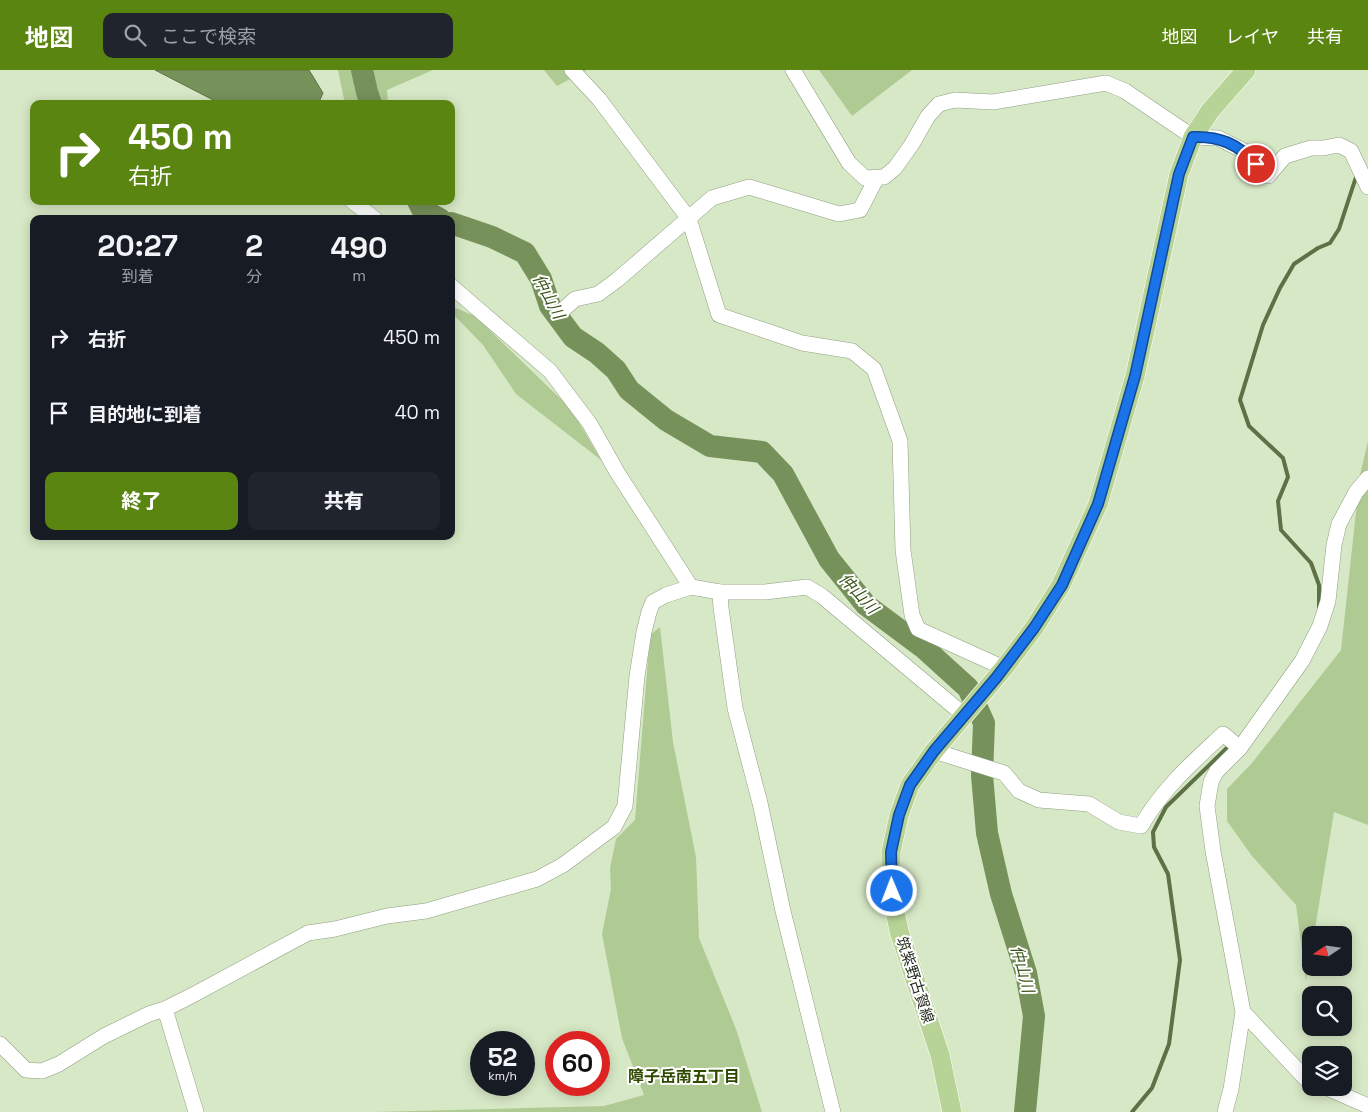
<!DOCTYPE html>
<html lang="ja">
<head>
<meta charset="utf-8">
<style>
  :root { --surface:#171b24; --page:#20242c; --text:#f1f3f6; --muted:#9ea1a6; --accent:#5a8511 }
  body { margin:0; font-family:"Space Grotesk","Noto Sans JP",sans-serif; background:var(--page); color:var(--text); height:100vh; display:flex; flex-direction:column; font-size:19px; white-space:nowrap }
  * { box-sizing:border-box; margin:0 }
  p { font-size:16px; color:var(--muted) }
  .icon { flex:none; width:28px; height:28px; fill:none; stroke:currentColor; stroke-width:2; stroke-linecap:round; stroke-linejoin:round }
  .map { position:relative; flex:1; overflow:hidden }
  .drawer { position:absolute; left:30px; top:145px; width:425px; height:325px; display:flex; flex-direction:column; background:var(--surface); border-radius:10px; box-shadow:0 2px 12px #0003 }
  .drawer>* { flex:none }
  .top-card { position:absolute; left:30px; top:30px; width:425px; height:105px; border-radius:10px; box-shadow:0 2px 12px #0003; background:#5a8511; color:#fff; overflow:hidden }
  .needle { width:32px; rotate:257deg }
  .fabs { position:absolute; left:1302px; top:856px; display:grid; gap:10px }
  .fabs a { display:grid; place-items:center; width:50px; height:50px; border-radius:10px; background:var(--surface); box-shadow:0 2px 12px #0003; font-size:25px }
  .speed { position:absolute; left:470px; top:961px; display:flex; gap:10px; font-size:25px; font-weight:700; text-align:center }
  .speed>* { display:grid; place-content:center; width:65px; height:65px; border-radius:50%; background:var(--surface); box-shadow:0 2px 12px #0003; line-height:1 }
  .speed small { font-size:12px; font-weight:400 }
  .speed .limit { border:8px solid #d22; background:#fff; color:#111 }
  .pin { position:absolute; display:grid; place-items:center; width:42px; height:42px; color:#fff; margin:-21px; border:2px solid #fff; border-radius:50%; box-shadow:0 1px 5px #0007 }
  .me { position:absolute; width:55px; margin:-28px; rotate:359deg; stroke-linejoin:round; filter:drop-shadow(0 0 4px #0008) }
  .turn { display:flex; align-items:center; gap:18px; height:105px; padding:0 15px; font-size:22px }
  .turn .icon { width:65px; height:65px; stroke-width:2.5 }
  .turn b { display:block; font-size:35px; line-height:42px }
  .eta { display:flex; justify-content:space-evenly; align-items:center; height:85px; text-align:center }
  .eta b { font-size:30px; font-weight:800; line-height:35px }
  .primary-button { display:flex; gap:10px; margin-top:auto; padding:10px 15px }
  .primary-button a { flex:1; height:58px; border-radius:10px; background:var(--accent); color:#fff; font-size:20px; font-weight:800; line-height:58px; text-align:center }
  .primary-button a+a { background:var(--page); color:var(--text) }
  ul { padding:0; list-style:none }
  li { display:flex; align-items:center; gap:15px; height:75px; padding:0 15px }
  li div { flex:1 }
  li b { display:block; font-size:19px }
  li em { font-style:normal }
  header { display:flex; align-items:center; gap:30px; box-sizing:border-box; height:70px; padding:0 25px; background:var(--accent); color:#fff }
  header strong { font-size:24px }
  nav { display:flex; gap:28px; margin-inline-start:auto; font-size:18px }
  .search { width:350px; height:45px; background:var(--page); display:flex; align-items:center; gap:12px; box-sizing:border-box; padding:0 18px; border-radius:10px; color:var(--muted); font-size:19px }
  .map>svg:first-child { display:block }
  .green { fill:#b0ca94 }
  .water { fill:#77915a; stroke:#5d7146 }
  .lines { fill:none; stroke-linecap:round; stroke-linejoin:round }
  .stream { stroke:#5d7146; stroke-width:4 }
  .river { stroke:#77915a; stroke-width:22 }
  .minor-casing { stroke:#90a080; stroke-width:16 }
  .major-casing { stroke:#fff; stroke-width:20 }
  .minor { stroke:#fff; stroke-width:15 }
  .major { stroke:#b8d396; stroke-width:19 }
  .route-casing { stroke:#114b97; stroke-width:12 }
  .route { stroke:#1a73e8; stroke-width:9 }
  .labels { text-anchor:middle; stroke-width:4; stroke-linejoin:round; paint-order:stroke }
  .street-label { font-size:15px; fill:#1f2518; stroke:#fff }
  .water-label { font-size:16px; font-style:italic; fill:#3a5417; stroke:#fff }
  .neighbourhood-label { font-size:16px; font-weight:bold; fill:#2f4a00; stroke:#fff }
</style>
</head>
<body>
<header>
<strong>地図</strong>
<div class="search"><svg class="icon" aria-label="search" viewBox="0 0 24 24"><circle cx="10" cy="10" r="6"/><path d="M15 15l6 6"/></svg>ここで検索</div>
<nav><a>地図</a><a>レイヤ</a><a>共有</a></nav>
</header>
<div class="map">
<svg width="1368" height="1042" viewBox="0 0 1368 1042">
  <rect width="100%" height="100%" fill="#d7e8c6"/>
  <!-- green -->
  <g class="green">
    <polygon points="338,0 433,0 387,20 388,34 345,34"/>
    <polygon points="544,0 587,0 557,16"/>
    <polygon points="819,0 912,0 852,46"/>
    <polygon points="451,236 475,246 571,339 601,390 516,324 483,275 451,242"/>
    <polygon points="1368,371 1368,755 1334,742 1314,865 1311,865 1311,879 1306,911 1296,835 1252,786 1227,751 1227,719 1252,693 1341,580 1360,405"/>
    <polygon points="660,557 673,672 696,787 699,868 736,959 762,1042 375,1042 604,1036 644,1025 622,968 602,864 611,819 610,798 616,769 635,750 650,565"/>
  </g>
  <!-- water -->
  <polygon class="water" points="155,0 309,0 323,23 318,34 221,34"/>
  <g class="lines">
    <!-- stream -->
    <g class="stream">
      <polyline points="1319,538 1319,515 1311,493 1281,460 1278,431 1288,407 1283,388 1249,356 1240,330 1263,255 1280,218 1294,194 1318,178 1330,173 1339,159 1357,104"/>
      <polyline points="1132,1042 1152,1018 1169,974 1180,890 1168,804 1154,777 1153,762 1166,737 1231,674"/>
    </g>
    <!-- river -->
    <g class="river">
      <polyline points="362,0 367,22 371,34"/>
      <polyline points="418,131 422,139 440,149"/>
      <polyline points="451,153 492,167 525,183 541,209 550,236 573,267 597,283 616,300 629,320 666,350 710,376 762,382 783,404 829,489 866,535 925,579 968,618 984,653 982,705 987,763 1001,824 1026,903 1034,946 1025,1042"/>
    </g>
    <!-- minor casing -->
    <g class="minor-casing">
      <g id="minor">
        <polyline points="572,0 599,29 689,149 719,245 802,273 852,281 874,299 900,371 903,480 912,545 918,559 1004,598"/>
        <polyline points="793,0 849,93 865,108 884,107 895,98 912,74 928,46 939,34 955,30 993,32 1106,13 1125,21 1193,67 1218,68 1244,81 1268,106 1285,86 1311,78 1323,78 1339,75 1351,81 1368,117"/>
        <polyline points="352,131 375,149"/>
        <polyline points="451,216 550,301 590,354 617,402 691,517"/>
        <polyline points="564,239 575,229 598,224 617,210 712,128 749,117 839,144 860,140 876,109"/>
        <polyline points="720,522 721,538 735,638 760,733 783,841 833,1042"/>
        <path d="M934 681 1004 703 1019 721 1039 730 1089 734 1119 752 1141 756C1163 718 1191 694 1223 664L1240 678"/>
        <polyline points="165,939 196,1042"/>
        <polyline points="1243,942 1305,1008 1311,1011"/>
        <polyline points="0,974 26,1000 42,1001 59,994 104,966 149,944 165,939 191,926 308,863 335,859 387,846 426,841 537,809 563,795 614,757 625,736 637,606 644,562 649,542 653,532 666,525 691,517 720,522 765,522 807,517 822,526 964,645"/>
        <polyline points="1327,1018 1368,1036"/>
        <polyline points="1225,1042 1231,1019 1243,942 1213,781 1207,736 1211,712 1216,702 1240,678 1302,591 1320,556 1328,531 1334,475 1339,454 1356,422 1368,408"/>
      </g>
    </g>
    <!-- major casing -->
    <g class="major-casing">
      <polyline id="major" points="952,1042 940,985 899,861 891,821 891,782 899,745 910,715 934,681 1004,598 1034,558 1061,515 1098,434 1135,306 1179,104 1193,67 1210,41 1246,0"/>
    </g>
    <!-- minor -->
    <use href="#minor" class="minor"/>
    <!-- major -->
    <use href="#major" class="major"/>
  </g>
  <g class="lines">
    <!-- route casing -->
    <g class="route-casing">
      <path id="route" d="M892 821 891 782 899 745 910 715 934 681 996 608 1034 558 1062 515 1098 434 1135 306 1179 104 1193 67C1220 66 1238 74 1256 94"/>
    </g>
    <!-- route -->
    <use href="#route" class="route"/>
  </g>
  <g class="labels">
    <!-- street labels -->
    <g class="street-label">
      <text transform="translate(915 910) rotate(72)" y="5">筑紫野古賀線</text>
    </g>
    <!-- water labels -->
    <g class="water-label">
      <text transform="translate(549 226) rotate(62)" y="6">仲山川</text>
      <text transform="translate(859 523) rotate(47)" y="6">仲山川</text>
      <text transform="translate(1023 899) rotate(75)" y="6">仲山川</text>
    </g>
    <!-- neighbourhood labels -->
    <g class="neighbourhood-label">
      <text x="684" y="1012">障子岳南五丁目</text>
    </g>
  </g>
</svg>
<div class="fabs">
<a><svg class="needle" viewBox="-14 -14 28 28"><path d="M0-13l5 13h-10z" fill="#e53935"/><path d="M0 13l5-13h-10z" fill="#9ea1a6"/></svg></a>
<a><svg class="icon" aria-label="search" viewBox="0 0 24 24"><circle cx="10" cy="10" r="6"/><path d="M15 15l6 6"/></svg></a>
<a><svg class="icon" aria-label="layers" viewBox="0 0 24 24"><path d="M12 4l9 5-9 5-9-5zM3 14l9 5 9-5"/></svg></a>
</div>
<div class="speed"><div>52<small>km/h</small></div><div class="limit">60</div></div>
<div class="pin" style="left:1256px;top:94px;background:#d93025"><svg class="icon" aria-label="arrive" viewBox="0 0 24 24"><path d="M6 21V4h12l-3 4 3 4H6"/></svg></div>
<svg class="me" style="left:892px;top:821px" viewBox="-20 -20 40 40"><circle r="17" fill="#1a73e8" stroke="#fff" stroke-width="3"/><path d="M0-11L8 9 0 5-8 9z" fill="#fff"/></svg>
<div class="top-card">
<div class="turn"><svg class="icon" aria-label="right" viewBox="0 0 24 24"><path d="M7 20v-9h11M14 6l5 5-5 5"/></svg><div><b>450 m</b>右折</div></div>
</div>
<section class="drawer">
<div class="eta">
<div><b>20:27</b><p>到着</p></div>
<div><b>2</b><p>分</p></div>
<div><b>490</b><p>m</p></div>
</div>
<ul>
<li><svg class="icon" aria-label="right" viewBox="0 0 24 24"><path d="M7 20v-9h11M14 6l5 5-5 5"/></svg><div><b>右折</b></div><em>450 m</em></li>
<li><svg class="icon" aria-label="arrive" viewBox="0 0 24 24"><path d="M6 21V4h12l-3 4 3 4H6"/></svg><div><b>目的地に到着</b></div><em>40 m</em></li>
</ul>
<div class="primary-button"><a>終了</a><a>共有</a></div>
</section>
</div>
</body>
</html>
